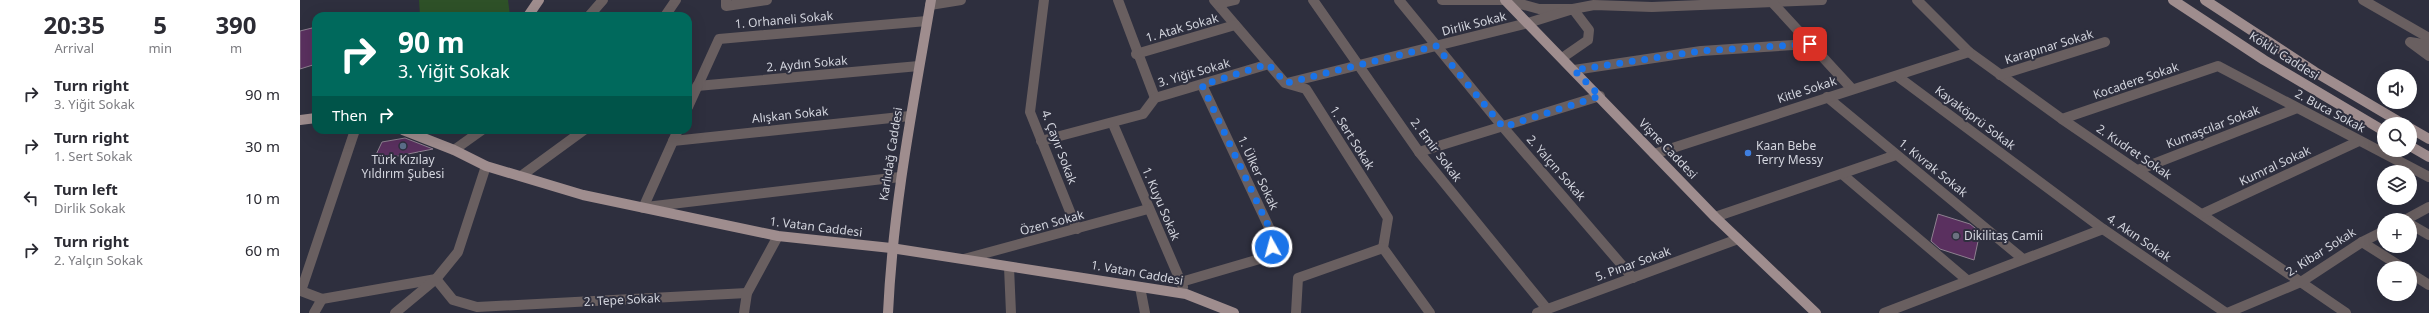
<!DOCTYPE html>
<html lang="en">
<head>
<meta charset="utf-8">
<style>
  :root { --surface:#fff; --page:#f2f2f3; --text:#2b2b33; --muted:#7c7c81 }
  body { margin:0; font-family:"Noto Sans",sans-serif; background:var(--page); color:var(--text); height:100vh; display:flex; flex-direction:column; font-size:15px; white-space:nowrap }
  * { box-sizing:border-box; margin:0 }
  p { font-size:13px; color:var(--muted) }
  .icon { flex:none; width:22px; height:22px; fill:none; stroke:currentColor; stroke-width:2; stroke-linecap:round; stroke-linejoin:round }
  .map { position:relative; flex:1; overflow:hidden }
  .side { display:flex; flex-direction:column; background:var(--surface); width:300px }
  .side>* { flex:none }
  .hud { position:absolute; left:12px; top:12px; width:380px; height:122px; border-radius:12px; box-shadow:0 4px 16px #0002; background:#00695c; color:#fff; overflow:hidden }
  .controls { position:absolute; left:2077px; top:69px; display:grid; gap:8px }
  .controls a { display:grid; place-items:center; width:40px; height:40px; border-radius:50%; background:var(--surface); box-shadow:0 4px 16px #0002; font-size:20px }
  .pin { position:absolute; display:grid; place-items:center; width:34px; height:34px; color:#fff; margin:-17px; border-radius:8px; box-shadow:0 2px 6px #0006 }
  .me { position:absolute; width:44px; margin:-22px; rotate:353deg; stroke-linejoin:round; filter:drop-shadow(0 0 3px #0008) }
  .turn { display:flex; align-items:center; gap:14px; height:84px; padding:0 20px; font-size:18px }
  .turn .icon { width:52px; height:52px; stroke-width:2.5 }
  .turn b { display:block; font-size:28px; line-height:34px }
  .then { display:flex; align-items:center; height:38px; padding:0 20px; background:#0003; gap:8px; font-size:15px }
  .eta { display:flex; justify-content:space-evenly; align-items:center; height:68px; text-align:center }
  .eta b { font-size:24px; font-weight:700; line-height:28px }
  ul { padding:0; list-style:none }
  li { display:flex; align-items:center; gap:12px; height:52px; padding:0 20px }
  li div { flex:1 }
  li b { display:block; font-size:15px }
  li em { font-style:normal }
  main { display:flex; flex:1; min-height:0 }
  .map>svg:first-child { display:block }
  .green { fill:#2e5128 }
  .building { fill:#5a305f; stroke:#8e8190 }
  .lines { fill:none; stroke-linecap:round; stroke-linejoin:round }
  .minor { stroke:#695f60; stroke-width:10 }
  .major { stroke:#9f8d8e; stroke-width:10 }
  .route { stroke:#1a73e8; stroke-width:7; stroke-dasharray:0 12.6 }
  .service-dot { fill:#5c6f8a; stroke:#2e2f3e; stroke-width:1.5 }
  .shop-dot { fill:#3f7fe0; stroke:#2e2f3e; stroke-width:1.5 }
  .worship-dot { fill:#6b7280; stroke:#2e2f3e; stroke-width:1.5 }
  .labels { text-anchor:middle; stroke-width:4; stroke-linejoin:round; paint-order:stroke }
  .street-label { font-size:12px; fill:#d3d5de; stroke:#2e2f3e }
  .poi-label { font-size:12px; fill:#d3d5de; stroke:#2e2f3e; text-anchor:start }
</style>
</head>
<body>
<main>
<section class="side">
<div class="eta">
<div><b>20:35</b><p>Arrival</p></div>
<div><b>5</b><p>min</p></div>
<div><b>390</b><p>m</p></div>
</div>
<ul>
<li><svg class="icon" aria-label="right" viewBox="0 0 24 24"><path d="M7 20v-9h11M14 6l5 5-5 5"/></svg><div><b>Turn right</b><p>3. Yiğit Sokak</p></div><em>90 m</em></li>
<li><svg class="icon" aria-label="right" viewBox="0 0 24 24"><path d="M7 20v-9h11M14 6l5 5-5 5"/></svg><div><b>Turn right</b><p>1. Sert Sokak</p></div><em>30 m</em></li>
<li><svg class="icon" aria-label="left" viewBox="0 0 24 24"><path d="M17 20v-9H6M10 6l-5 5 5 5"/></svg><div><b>Turn left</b><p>Dirlik Sokak</p></div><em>10 m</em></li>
<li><svg class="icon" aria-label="right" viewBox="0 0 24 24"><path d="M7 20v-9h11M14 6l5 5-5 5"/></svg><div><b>Turn right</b><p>2. Yalçın Sokak</p></div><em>60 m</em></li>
</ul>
</section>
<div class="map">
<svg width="2129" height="313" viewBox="0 0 2129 313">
  <rect width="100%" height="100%" fill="#2e2f3e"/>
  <!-- green -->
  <polygon class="green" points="119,0 208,0 210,16 120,16"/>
  <!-- building -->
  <g class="building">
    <polygon points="16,27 16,64 0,69 0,31"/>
    <polygon points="105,138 133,149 73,161 82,142"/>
    <polygon points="1638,214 1670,224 1680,232 1674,260 1640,249 1631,241"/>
  </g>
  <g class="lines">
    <!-- minor -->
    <g class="minor">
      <polyline points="426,0 426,6 467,0"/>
      <polyline points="744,0 730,112 777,229"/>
      <polyline points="818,0 855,98"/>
      <polyline points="914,0 985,83 1006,89 1088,218 1083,248 1130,313"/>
      <polyline points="1013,0 1119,152 1247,309"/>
      <polyline points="1099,0 1203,127 1333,278"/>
      <polyline points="1142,0 1206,0 1239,9 1273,9 1294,5 1352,7 1522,0"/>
      <polyline points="1617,0 1669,52 1762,119 2046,313"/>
      <polyline points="2063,0 2129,38"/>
      <polyline points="1472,2 1552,89"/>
      <polyline points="918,4 935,0"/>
      <polyline points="630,5 661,0"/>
      <polyline points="289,16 303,0"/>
      <polyline points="365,16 376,0"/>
      <polyline points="2129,45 2110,42 2129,56"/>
      <polyline points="836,54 935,25"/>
      <polyline points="1274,70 1401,51 1509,44"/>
      <polyline points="1700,75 1805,42"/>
      <polyline points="1597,76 1803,229 1926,313"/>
      <polyline points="987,83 1228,23 1273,9 1289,30 1288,40 1262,58"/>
      <polyline points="397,86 619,66"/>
      <polyline points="1527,97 1723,259"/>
      <polyline points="388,107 419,39 627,21"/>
      <polyline points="1762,119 1918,66 2129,177"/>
      <polyline points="813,124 883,287"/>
      <polyline points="373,141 610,116"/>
      <polyline points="741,141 843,114 855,98 969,64"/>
      <polyline points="154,150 182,130"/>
      <polyline points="1119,152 1300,96"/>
      <polyline points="1354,154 1669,52"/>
      <polyline points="1838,170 1997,108"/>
      <polyline points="1542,174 1667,280"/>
      <polyline points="221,176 284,130"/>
      <polyline points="346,207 600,177"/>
      <polyline points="343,208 378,130"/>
      <polyline points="1902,214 2059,141"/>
      <polyline points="1415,217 1596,155"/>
      <polyline points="2105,220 2129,207"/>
      <polyline points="2110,224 2129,235"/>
      <polyline points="2062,242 2103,268"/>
      <polyline points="664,259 848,209"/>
      <polyline points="709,267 711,313"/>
      <polyline points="2110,273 2129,285"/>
      <polyline points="881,282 970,256 974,238 902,85"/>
      <polyline points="840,287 845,313"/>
      <polyline points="22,299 136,279 153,300 177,307 447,293"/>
      <polyline points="14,313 22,299 1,291 55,130"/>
      <polyline points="95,313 136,279 158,252 186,166"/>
      <polyline points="444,313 447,293 478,236"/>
      <polyline points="996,313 998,278 1083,248"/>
      <polyline points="1237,313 1438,239"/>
      <polyline points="1584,313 1803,229"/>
      <polyline points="1927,313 2001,282 2062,242 2084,231"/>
    </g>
    <!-- major -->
    <g class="major">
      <polyline points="1205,0 1415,217 1516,313"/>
      <polyline points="1873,0 1964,60 2084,131"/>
      <polyline points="1905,0 2015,72 2103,124"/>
      <polyline points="228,16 239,0"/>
      <polyline points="0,120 16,118"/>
      <polyline points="2110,128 2129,139"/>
      <polyline points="103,130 154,150 186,166 283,195 478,236 591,248 886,294 934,313"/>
      <polyline points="2110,146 2129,157"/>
      <path d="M588 313C593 206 613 105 631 0"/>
    </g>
  </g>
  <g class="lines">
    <!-- route -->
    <polyline class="route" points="972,247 974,238 902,85 968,64 986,83 1136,46 1203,127 1300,96 1274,70 1401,51 1510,44"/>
  </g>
  <!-- markers -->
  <circle class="service-dot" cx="103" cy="146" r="4"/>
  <circle class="shop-dot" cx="1448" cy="153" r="4"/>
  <circle class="worship-dot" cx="1656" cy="236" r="4"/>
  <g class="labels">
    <!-- street labels -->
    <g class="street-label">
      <text transform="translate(484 20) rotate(-5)" y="4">1. Orhaneli Sokak</text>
      <text transform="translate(1174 24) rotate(-14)" y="4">Dirlik Sokak</text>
      <text transform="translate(882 28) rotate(-16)" y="4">1. Atak Sokak</text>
      <text transform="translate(1749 47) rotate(-17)" y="4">Karapınar Sokak</text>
      <text transform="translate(1984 56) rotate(32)" y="4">Köklü Caddesi</text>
      <text transform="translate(507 64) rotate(-5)" y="4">2. Aydın Sokak</text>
      <text transform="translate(894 73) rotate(-16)" y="4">3. Yiğit Sokak</text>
      <text transform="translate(1836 81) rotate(-19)" y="4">Kocadere Sokak</text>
      <text transform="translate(1507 90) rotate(-18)" y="4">Kitle Sokak</text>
      <text transform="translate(2030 111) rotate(28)" y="4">2. Buca Sokak</text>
      <text transform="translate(490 115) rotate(-6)" y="4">Alışkan Sokak</text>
      <text transform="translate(1675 118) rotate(37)" y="4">Kayaköprü Sokak</text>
      <text transform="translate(1913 127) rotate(-21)" y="4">Kumaşcılar Sokak</text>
      <text transform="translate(1052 138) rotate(58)" y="4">1. Sert Sokak</text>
      <text transform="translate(759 147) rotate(69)" y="4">4. Çayır Sokak</text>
      <text transform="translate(1368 149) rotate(46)" y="4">Vişne Caddesi</text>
      <text transform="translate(1136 150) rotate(53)" y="4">2. Emir Sokak</text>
      <text transform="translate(1834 152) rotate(34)" y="4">2. Kudret Sokak</text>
      <text transform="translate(591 154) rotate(-81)" y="4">Karlıdağ Caddesi</text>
      <text transform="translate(1975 166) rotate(-25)" y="4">Kumral Sokak</text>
      <text transform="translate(1256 168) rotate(49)" y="4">2. Yalçın Sokak</text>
      <text transform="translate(1633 168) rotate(39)" y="4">1. Kıvrak Sokak</text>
      <text transform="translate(958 173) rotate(65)" y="4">1. Ülker Sokak</text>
      <text transform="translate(861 204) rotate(67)" y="4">1. Kuyu Sokak</text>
      <text transform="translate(752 223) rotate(-15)" y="4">Özen Sokak</text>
      <text transform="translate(516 227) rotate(7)" y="4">1. Vatan Caddesi</text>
      <text transform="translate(1839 238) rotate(34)" y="4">4. Akın Sokak</text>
      <text transform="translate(2021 252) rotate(-32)" y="4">2. Kibar Sokak</text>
      <text transform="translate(1333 264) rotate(-20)" y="4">5. Pınar Sokak</text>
      <text transform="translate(837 273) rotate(10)" y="4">1. Vatan Caddesi</text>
      <text transform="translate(322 300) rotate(-3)" y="4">2. Tepe Sokak</text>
    </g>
    <!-- poi labels -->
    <g class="poi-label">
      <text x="1456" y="150">Kaan Bebe<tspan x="1456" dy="14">Terry Messy</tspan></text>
      <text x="103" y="164" text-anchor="middle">Türk Kızılay<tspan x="103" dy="14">Yıldırım Şubesi</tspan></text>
      <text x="1664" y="240">Dikilitaş Camii</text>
    </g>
  </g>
</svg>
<div class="controls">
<a><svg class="icon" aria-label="sound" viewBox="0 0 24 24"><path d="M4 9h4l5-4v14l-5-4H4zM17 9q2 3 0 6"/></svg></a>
<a><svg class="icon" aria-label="search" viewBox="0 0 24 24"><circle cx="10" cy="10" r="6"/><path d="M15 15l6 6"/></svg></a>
<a><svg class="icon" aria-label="layers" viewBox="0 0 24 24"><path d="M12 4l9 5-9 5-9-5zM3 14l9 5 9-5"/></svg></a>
<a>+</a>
<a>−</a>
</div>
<div class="pin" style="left:1510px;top:44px;background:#d93025"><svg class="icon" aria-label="arrive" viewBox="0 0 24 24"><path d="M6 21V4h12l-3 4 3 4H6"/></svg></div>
<svg class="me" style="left:972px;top:247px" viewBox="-20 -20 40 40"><circle r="17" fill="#1a73e8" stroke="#fff" stroke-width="3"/><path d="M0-11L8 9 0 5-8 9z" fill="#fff"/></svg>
<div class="hud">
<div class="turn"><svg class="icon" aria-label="right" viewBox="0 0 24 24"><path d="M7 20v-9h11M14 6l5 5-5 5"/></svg><div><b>90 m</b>3. Yiğit Sokak</div></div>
<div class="then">Then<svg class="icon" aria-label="right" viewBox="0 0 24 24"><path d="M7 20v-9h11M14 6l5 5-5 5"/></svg></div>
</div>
</div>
</main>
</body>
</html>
